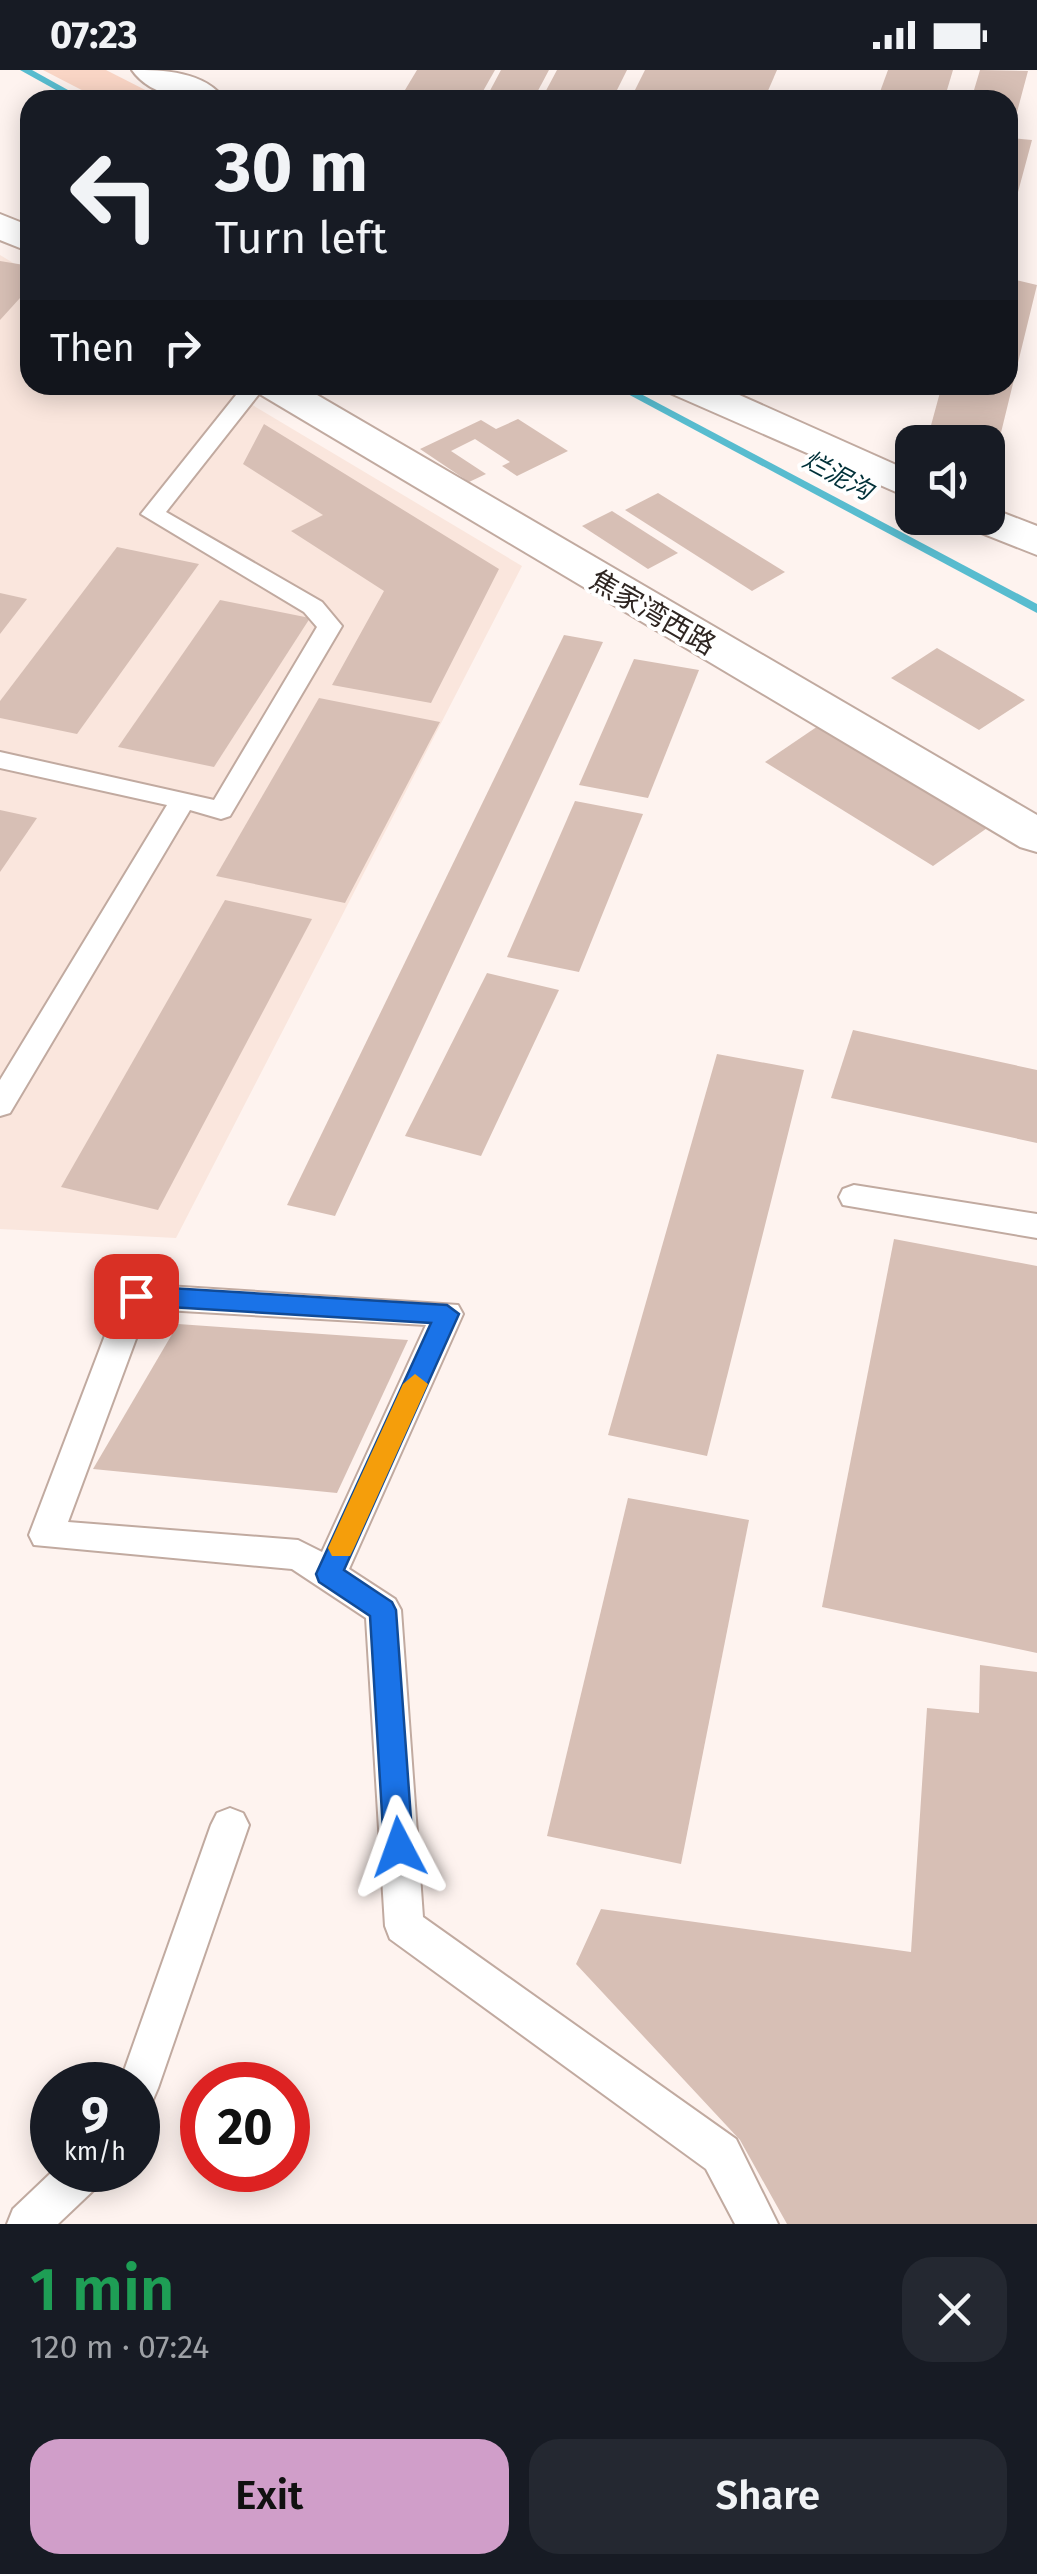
<!DOCTYPE html>
<html lang="en">
<head>
<meta charset="utf-8">
<style>
  :root { --surface:#171b24; --page:#242831; --text:#f1f3f6; --muted:#9ea1a6; --accent:#d09ec9 }
  body { margin:0; font-family:"Fira Sans","Noto Sans SC",sans-serif; background:var(--page); color:var(--text); height:100vh; display:flex; flex-direction:column; font-size:38px; white-space:nowrap }
  * { box-sizing:border-box; margin:0 }
  p { font-size:32px; color:var(--muted) }
  .icon { flex:none; width:55px; height:55px; fill:none; stroke:currentColor; stroke-width:2; stroke-linecap:round; stroke-linejoin:round }
  .map { position:relative; height:2154px; overflow:hidden }
  .panel { display:flex; flex-direction:column; background:var(--surface); flex:1 }
  .panel>* { flex:none }
  .banner { position:absolute; left:20px; top:20px; width:998px; height:305px; border-radius:30px; box-shadow:0 5px 25px #0003; background:#171b24; color:var(--text); overflow:hidden }
  .buttons { position:absolute; left:895px; top:355px; display:grid; gap:20px }
  .buttons a { display:grid; place-items:center; width:110px; height:110px; border-radius:20px; background:var(--surface); box-shadow:0 5px 25px #0003; font-size:50px }
  .speed { position:absolute; left:30px; top:1992px; display:flex; gap:20px; font-size:50px; font-weight:700; text-align:center }
  .speed>* { display:grid; place-content:center; width:130px; height:130px; border-radius:50%; background:var(--surface); box-shadow:0 5px 25px #0003; line-height:1 }
  .speed small { font-size:25px; font-weight:400 }
  .speed .limit { border:15px solid #d22; background:#fff; color:#111 }
  .pin { position:absolute; display:grid; place-items:center; width:85px; height:85px; color:#fff; margin:-42px; border-radius:20px; box-shadow:0 5px 15px #0006 }
  .me { position:absolute; width:110px; margin:-55px; rotate:356deg; stroke-linejoin:round; filter:drop-shadow(0 0 8px #0008) }
  .turn { display:flex; align-items:center; gap:35px; height:210px; padding:0 30px; font-size:45px }
  .turn .icon { width:130px; height:130px; stroke-width:2.5 }
  .turn b { display:block; font-size:70px; line-height:85px }
  .then { display:flex; align-items:center; height:95px; padding:0 30px; background:#0003; gap:20px; font-size:38px }
  .round { display:grid; place-items:center; flex:none; width:105px; height:105px; border-radius:30px; background:var(--page) }
  .overview { display:flex; align-items:center; justify-content:space-between; height:170px; padding:0 30px }
  h1 { font-size:60px; font-weight:600; line-height:75px; color:#1e9e55 }
  .primary-button { display:flex; gap:20px; margin-top:auto; padding:20px 30px }
  .primary-button a { flex:1; height:115px; border-radius:30px; background:var(--accent); color:#111; font-size:40px; font-weight:600; line-height:115px; text-align:center }
  .primary-button a+a { background:var(--page); color:var(--text) }
  .status { display:flex; justify-content:space-between; align-items:center; height:70px; padding:0 50px; background:var(--surface); direction:ltr }
  .status svg { height:28px; fill:currentColor }
  .map>svg:first-child { display:block }
  .built { fill:#fae6dd }
  .green { fill:#fad6c6 }
  .lines { fill:none; stroke-linecap:round; stroke-linejoin:round }
  .stream { fill:#58bccf; fill-rule:evenodd }
  .building { fill:#d7bfb5 }
  .lane-casing { stroke:#c1aaa0; stroke-width:4 }
  .street-casing { stroke:#c1aaa0; stroke-width:4 }
  .lane { fill:#fff; fill-rule:evenodd }
  .street { fill:#fff; fill-rule:evenodd }
  .route { fill:#1a73e8; stroke:#114b97; stroke-width:2.5 }
  .slow { fill:#f59e0b }
  .labels { text-anchor:middle; stroke-width:8; stroke-linejoin:round; paint-order:stroke }
  .far-water-label { font-size:25px; font-style:italic; fill:#003038; stroke:#fff }
  .street-label { font-size:28px; fill:#2f2622; stroke:#fff }
</style>
</head>
<body>
<div class="status"><b>07:23</b><svg viewBox="0 0 49 12"><path d="M0 12V9h3v3zM5 12V6h3v6zM10 12V3h3v9zM15 12V0h3v12zM26 1h20v11H26zM47 4h2v5h-2z"/></svg></div>
<div class="map">
<svg width="1037" height="2154" viewBox="0 0 1037 2154">
  <rect width="100%" height="100%" fill="#fef3ef"/>
  <!-- built -->
  <polygon class="built" points="0,185 30,203 30,315 219,315 522,496 176,1168 0,1159"/>
  <!-- green -->
  <polygon class="green" points="43,0 106,0 165,30 101,30"/>
  <g class="lines">
    <!-- stream -->
    <g class="stream">
      <polygon points="20,0 32,0 86,30 74,30"/>
      <polygon points="611,315 624,315 1037,534 1037,543"/>
    </g>
  </g>
  <!-- building -->
  <g class="building">
    <polygon points="417,0 495,0 478,30 399,30"/>
    <polygon points="501,0 549,0 533,30 485,30"/>
    <polygon points="557,0 627,0 612,30 541,30"/>
    <polygon points="645,0 777,0 764,30 630,30"/>
    <polygon points="888,0 953,0 944,30 877,30"/>
    <polygon points="980,0 1028,1 1010,68 1032,70 1014,137 1008,136 1008,30 971,30"/>
    <polygon points="0,191 30,196 30,217 0,250"/>
    <polygon points="1008,208 1037,215 997,379 988,378 988,372 927,370 942,315 1008,315"/>
    <polygon points="518,349 568,381 517,406 502,396 510,392 475,369 451,381 486,404 469,412 420,379 481,350 496,359"/>
    <polygon points="264,354 499,499 431,633 332,615 384,521 291,461 323,445 243,394"/>
    <polygon points="658,423 785,502 752,521 625,440"/>
    <polygon points="612,441 678,483 648,499 582,456"/>
    <polygon points="117,477 199,494 77,664 0,648 0,631"/>
    <polygon points="0,523 27,529 0,564"/>
    <polygon points="220,530 310,548 214,697 118,677"/>
    <polygon points="564,565 603,572 335,1146 287,1135"/>
    <polygon points="937,578 1025,630 979,660 891,608"/>
    <polygon points="634,589 699,600 648,728 579,715"/>
    <polygon points="319,628 440,652 345,833 216,806"/>
    <polygon points="821,654 990,756 933,796 765,692"/>
    <polygon points="575,731 643,744 579,902 507,887"/>
    <polygon points="0,740 37,748 0,802"/>
    <polygon points="225,830 312,849 158,1140 61,1117"/>
    <polygon points="487,903 559,920 481,1086 405,1066"/>
    <polygon points="853,960 1037,1000 1037,1073 831,1028"/>
    <polygon points="717,984 804,1000 707,1386 608,1365"/>
    <polygon points="894,1169 1037,1196 1037,1583 822,1537"/>
    <polygon points="178,1254 408,1270 337,1423 93,1399"/>
    <polygon points="628,1428 749,1450 681,1794 547,1766"/>
    <polygon points="980,1595 1037,1602 1037,2154 787,2154 740,2070 576,1894 601,1839 911,1882 927,1638 979,1643"/>
  </g>
  <g class="lines">
    <!-- lane casing -->
    <g class="lane-casing">
      <g id="lane">
        <polygon points="244,315 266,315 166,442 322,532 342,556 230,746 221,749 190,740 10,1043 0,1046 0,1010 167,735 0,698 0,682 214,730 317,557 304,542 141,444"/>
        <polygon points="854,1115 1037,1144 1037,1168 843,1135 839,1127 843,1119"/>
        <path d="M136 1214 458 1235 463 1244 349 1499 395 1529 401 1540 423 1847 736 2069 778 2154H735L706 2099 390 1869 385 1856 366 1548 292 1499 34 1475 29 1465 120 1226 125 1217ZM147 1239 426 1255 322 1482 298 1470 68 1452Z"/>
        <polygon points="230,1738 243,1743 249,1755 158,2018 152,2032 138,2038 138,2015 119,2015 211,1755 217,1743"/>
        <polygon points="54,2100 105,2100 99,2115 58,2154 7,2154 13,2139"/>
      </g>
    </g>
    <!-- street casing -->
    <g class="street-casing">
      <g id="street">
        <path d="M132 0C163 0 205 1 225 30 194 30 152 29 132 0Z"/>
        <polygon points="0,144 30,156 30,182 0,170"/>
        <polygon points="252,315 300,315 1037,745 1037,782 1020,777 258,323"/>
        <polygon points="664,315 717,315 912,402 912,429 670,323"/>
        <polygon points="988,437 1037,456 1037,485 966,457 960,448 988,448"/>
      </g>
    </g>
    <!-- lane -->
    <use href="#lane" class="lane"/>
    <!-- street -->
    <use href="#street" class="street"/>
  </g>
  <!-- route -->
  <polygon class="route" points="136,1216 447,1235 459,1244 344,1500 392,1532 396,1540 413,1777 409,1786 399,1790 389,1786 384,1777 370,1546 319,1512 316,1504 431,1253 136,1235 124,1226"/>
  <!-- slow -->
  <polygon class="slow" points="415,1304 428,1314 354,1478 350,1486 332,1486 328,1478 403,1314"/>
  <g class="labels">
    <!-- far-water labels -->
    <g class="far-water-label">
      <text transform="translate(838 405) rotate(28)" y="9">烂泥沟</text>
    </g>
    <!-- street labels -->
    <g class="street-label">
      <text transform="translate(653 542) rotate(30)" y="10">焦家湾西路</text>
    </g>
  </g>
</svg>
<div class="buttons">
<a><svg class="icon" aria-label="sound" viewBox="0 0 24 24"><path d="M4 9h4l5-4v14l-5-4H4zM17 9q2 3 0 6"/></svg></a>
</div>
<div class="speed"><div>9<small>km/h</small></div><div class="limit">20</div></div>
<div class="pin" style="left:136px;top:1226px;background:#d93025"><svg class="icon" aria-label="arrive" viewBox="0 0 24 24"><path d="M6 21V4h12l-3 4 3 4H6"/></svg></div>
<svg class="me" style="left:399px;top:1777px" viewBox="-20 -20 40 40"><path d="M0-17L14 15 0 8-14 15z" fill="#1a73e8" stroke="#fff" stroke-width="4"/></svg>
<div class="banner">
<div class="turn"><svg class="icon" aria-label="left" viewBox="0 0 24 24"><path d="M17 20v-9H6M10 6l-5 5 5 5"/></svg><div><b>30 m</b>Turn left</div></div>
<div class="then">Then<svg class="icon" aria-label="right" viewBox="0 0 24 24"><path d="M7 20v-9h11M14 6l5 5-5 5"/></svg></div>
</div>
</div>
<section class="panel">
<div class="overview"><div><h1>1 min</h1><p>120 m · 07:24</p></div><a class="round"><svg class="icon" aria-label="close" viewBox="0 0 24 24"><path d="M6 6l12 12M18 6L6 18"/></svg></a></div>
<div class="primary-button"><a>Exit</a><a>Share</a></div>
</section>
</body>
</html>
